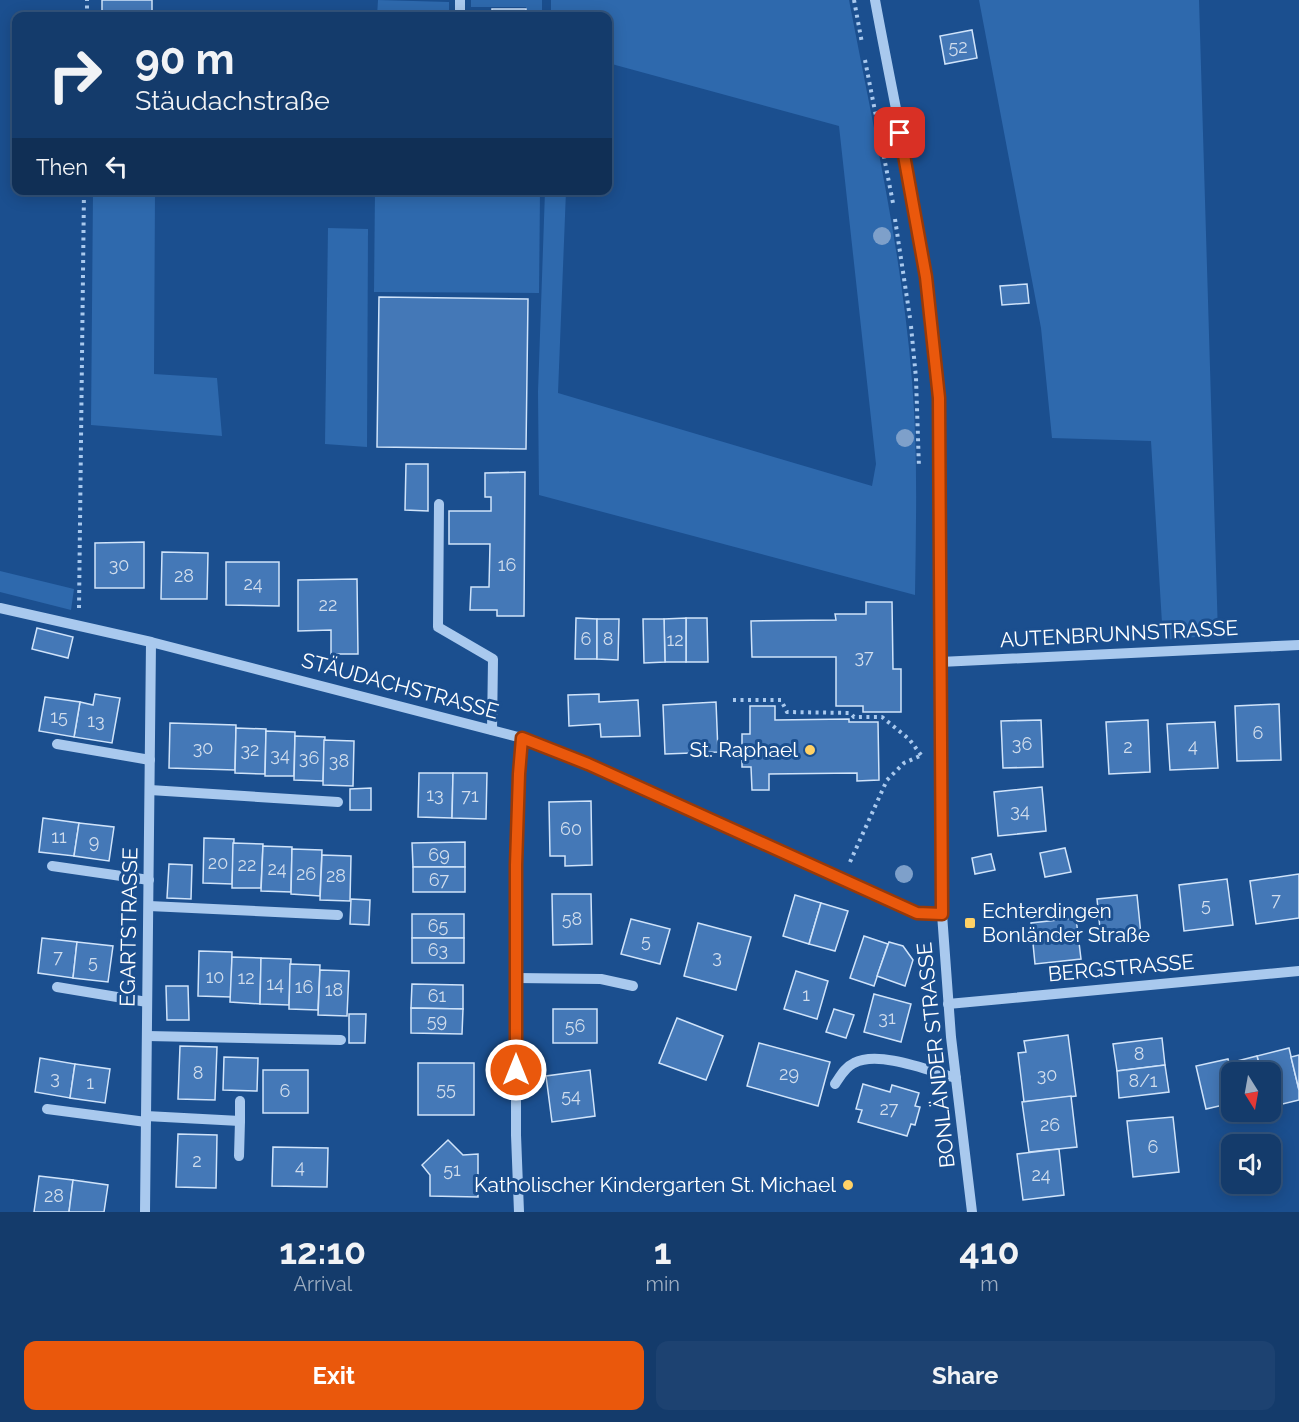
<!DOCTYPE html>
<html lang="en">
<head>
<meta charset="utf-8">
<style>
  :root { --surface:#143b6b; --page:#1d4271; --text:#f1f3f6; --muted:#9dadc1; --line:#33557e; --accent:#ea580c }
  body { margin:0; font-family:Raleway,sans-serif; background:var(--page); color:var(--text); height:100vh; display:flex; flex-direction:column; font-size:22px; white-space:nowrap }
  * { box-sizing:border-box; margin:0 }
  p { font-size:20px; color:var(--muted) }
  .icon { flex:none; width:33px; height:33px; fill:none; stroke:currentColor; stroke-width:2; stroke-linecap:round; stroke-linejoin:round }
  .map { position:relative; height:1212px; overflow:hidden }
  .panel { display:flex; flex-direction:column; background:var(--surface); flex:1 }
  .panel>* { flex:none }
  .top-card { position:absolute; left:12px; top:12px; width:600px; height:183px; border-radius:12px; box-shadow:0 3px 15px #0003,0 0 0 2px var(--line); background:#143b6b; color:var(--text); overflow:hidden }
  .needle { width:39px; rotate:169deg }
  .buttons { position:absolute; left:1221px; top:1062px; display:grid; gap:12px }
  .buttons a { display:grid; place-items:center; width:60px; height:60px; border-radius:12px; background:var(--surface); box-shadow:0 3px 15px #0003,0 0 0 2px var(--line); font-size:30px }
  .pin { position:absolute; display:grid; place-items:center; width:51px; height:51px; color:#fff; margin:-26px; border-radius:12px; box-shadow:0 3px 9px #0006 }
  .me { position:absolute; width:66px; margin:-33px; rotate:0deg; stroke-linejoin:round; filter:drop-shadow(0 0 4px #0008) }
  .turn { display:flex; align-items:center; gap:21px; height:126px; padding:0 24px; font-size:27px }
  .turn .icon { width:78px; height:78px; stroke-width:2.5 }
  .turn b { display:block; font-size:42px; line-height:51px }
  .then { display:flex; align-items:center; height:57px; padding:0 24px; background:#0003; gap:12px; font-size:22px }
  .eta { display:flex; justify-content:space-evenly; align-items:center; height:102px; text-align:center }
  .eta b { font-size:36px; font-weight:700; line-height:42px }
  .cta { display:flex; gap:12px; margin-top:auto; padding:12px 24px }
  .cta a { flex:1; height:69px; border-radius:12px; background:var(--accent); color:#fff; font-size:24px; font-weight:700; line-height:69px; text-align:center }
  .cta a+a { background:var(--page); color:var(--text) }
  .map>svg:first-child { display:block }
  .green { fill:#2e69ad }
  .building { fill:#4478b7; stroke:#cfe3fa; stroke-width:1.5 }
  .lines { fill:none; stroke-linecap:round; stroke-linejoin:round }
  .path { stroke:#a9c9ee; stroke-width:4; stroke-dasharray:3 4.5; stroke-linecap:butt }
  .minor { stroke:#a9c9ee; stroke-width:10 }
  .tree { fill:#7ea0ca }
  .route-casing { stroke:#983908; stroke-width:15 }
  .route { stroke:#ea580c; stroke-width:10 }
  .poi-dot { fill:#ffd166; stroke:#1b4f8f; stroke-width:2 }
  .labels { text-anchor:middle; stroke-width:6; stroke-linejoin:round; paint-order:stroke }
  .number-label { font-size:18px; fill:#d0dded }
  .street-label { font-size:21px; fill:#fff; stroke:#1b4f8f }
  .poi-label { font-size:21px; fill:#fff; stroke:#1b4f8f; text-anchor:end }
</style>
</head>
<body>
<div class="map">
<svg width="1299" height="1212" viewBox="0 0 1299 1212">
  <rect width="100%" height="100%" fill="#1b4f8f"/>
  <!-- green -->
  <g class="green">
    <polygon points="378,0 449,2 449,16 377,16"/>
    <polygon points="471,0 542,0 542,16 527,16 526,7 471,7"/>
    <path d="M551 0H849C873 126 902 253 912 381 918 452 916 524 915 595L539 495 538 392 545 191H566L558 393 872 486 876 464 839 126 608 63V16H551Z"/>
    <polygon points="979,0 1199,0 1218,635 1163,640 1151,441 1052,438 1041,328"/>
    <polygon points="93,191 155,191 154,374 217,378 222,436 91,425"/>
    <polygon points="375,191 540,191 539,293 374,292"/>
    <polygon points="328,228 368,229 367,447 325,444"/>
    <polygon points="0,571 74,589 71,610 0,592"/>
  </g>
  <!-- building -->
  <g class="building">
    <rect x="102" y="0" width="50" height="16"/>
    <rect x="492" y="9" width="34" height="7"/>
    <polygon points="972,30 977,58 945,64 940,36"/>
    <polygon points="1027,284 1029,303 1002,305 1000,286"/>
    <polygon points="379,297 528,299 526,449 377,447"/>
    <polygon points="406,464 428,464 428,511 405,510"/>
    <polygon points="525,472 524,616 497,616 497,610 470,610 471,587 489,587 490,544 449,544 449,511 491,511 491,497 485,497 485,473"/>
    <polygon points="144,542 144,588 95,588 95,543"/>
    <polygon points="162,552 208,553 207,599 161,599"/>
    <polygon points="226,562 279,562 279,606 226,605"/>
    <polygon points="357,579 358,654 331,654 331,630 298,631 298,580"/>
    <polygon points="866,602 892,602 893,669 901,669 901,712 863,712 863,706 836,706 836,657 752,657 751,621 836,620 835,614 866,614"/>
    <polygon points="576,618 597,619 597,659 575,659"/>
    <polygon points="686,618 707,618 708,662 686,662"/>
    <polygon points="686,618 686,662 665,662 664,619"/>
    <polygon points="597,619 619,619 618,660 597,659"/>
    <polygon points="643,619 664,619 665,662 644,663"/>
    <polygon points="37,628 73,637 68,658 32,649"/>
    <polygon points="95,694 120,698 112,743 74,737 80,702 93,705"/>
    <polygon points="599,694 599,702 638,700 640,736 601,737 600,724 569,726 568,695"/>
    <polygon points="45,697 80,702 74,737 39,731"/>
    <polygon points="716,702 718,752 665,754 663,705"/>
    <polygon points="1279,704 1281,760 1237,761 1235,706"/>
    <polygon points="750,706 775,706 775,720 849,719 849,722 878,722 879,780 857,781 857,773 769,774 769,790 752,790 751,767 742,767 742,734 750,734"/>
    <polygon points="1041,720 1043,767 1003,768 1001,721"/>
    <polygon points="1148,720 1150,772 1109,774 1106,722"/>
    <polygon points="1215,722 1218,768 1170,770 1167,724"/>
    <polygon points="170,723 236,725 235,770 169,768"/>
    <polygon points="236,728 266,729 265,774 235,773"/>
    <polygon points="266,731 295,732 294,776 265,776"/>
    <polygon points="295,736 325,737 323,781 294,780"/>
    <polygon points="324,740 354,741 353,786 323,785"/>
    <polygon points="419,773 453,773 452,818 418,817"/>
    <polygon points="453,773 487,773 486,819 452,818"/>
    <polygon points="1042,787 1046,831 998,836 994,792"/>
    <polygon points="371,788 371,810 350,810 350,789"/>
    <polygon points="591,801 592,865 565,866 565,856 550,856 549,802"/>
    <polygon points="43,818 79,823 74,856 39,852"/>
    <polygon points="79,823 114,827 109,861 74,856"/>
    <polygon points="204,838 234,839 232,884 203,883"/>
    <polygon points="465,842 465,867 413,867 412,843"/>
    <polygon points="233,843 263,844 261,888 232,888"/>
    <polygon points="263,846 292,847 291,892 261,891"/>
    <polygon points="1065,848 1071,872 1045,877 1040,853"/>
    <polygon points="292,849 322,850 320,896 291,894"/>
    <polygon points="991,854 995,870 975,874 972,858"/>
    <polygon points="322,855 351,856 350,901 320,900"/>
    <polygon points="169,864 192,865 191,899 167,898"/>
    <rect x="413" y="867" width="52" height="25"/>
    <polygon points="1299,874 1299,918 1256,924 1250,881"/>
    <polygon points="1227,879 1233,925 1184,931 1179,885"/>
    <polygon points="552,894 591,894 592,944 553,945"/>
    <polygon points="795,895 821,903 809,944 783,936"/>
    <polygon points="1137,895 1141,935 1101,939 1097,899"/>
    <polygon points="351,899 370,900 369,925 350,924"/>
    <polygon points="821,903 848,911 835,951 809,944"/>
    <rect x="412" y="914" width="52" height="24"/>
    <polygon points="1076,918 1081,959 1035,964 1031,923"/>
    <polygon points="631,919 670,929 660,964 621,954"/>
    <polygon points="698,923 751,937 736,990 684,976"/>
    <polygon points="864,936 888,944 874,986 850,978"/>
    <polygon points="42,938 77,942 73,978 38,973"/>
    <rect x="412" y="938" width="52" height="25"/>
    <polygon points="77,942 113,946 108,982 73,978"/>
    <polygon points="889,942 903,946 913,960 905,986 877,976"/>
    <polygon points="199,951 232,952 231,997 198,996"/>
    <polygon points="232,957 261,958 260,1004 230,1002"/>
    <polygon points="261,958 291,959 289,1005 260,1004"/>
    <polygon points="290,964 320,965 318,1010 289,1009"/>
    <polygon points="320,970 349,971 347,1016 318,1015"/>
    <polygon points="796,971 828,981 817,1019 784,1009"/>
    <polygon points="412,984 463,985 463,1009 411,1008"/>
    <polygon points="166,986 188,986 189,1020 167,1020"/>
    <polygon points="874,994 911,1004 901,1042 864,1032"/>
    <polygon points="411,1008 463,1009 462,1034 411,1033"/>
    <rect x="553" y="1009" width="44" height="34"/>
    <polygon points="834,1009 854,1015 846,1038 826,1032"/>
    <polygon points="349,1014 366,1014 365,1043 349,1043"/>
    <polygon points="677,1018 723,1036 706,1080 659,1063"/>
    <polygon points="1068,1035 1076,1096 1024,1102 1018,1053 1026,1052 1024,1041"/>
    <polygon points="1162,1038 1165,1065 1117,1071 1113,1044"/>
    <polygon points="759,1043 830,1062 818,1106 747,1086"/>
    <polygon points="180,1046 217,1047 215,1100 178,1099"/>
    <polygon points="1289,1048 1299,1090 1299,1100 1270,1107 1270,1072 1261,1072 1257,1056"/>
    <polygon points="1299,1055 1299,1090 1291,1057"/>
    <polygon points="1257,1056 1261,1072 1232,1073 1229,1063"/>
    <polygon points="224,1057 258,1058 257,1091 223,1090"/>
    <polygon points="40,1058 75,1064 70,1098 35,1092"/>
    <polygon points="1228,1059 1232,1073 1232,1103 1206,1109 1196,1066"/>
    <rect x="418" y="1063" width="56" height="52"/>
    <polygon points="75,1064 110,1069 105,1103 70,1098"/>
    <polygon points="1165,1065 1169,1092 1119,1098 1117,1071"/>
    <rect x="263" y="1070" width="45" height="43"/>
    <polygon points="590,1070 595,1116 552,1122 546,1076"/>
    <polygon points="863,1084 890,1092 892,1085 919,1093 915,1106 920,1107 915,1125 911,1124 907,1136 858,1122 862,1110 856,1109"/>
    <polygon points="1071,1096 1077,1147 1029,1152 1022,1102"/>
    <polygon points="1173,1117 1179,1172 1133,1177 1127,1121"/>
    <polygon points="178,1134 217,1135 216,1188 176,1187"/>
    <polygon points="448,1140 463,1155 478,1154 478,1197 430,1196 430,1175 422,1165"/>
    <polygon points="273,1147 328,1148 327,1187 272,1186"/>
    <polygon points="1059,1149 1064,1195 1023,1200 1017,1154"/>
    <polygon points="39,1176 73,1180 69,1212 34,1212"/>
    <polygon points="73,1180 108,1185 104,1212 69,1212"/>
  </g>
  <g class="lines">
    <!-- path -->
    <g class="path">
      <polyline points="854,0 862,43"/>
      <polyline points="87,16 87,0"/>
      <polyline points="865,60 893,203"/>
      <polyline points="895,219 910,318"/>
      <polyline points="911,326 916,378 919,468"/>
      <polyline points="79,608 84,190"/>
      <polyline points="733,700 781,700 787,712 850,713 854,717 882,717 909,739 921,755"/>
      <polyline points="850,862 887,780 904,763 922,755"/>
    </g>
    <!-- minor -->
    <g class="minor">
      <path d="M875 0C901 141 935 282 940 426L942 914 951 1037 972 1212"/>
      <polyline points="460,16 460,0"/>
      <polyline points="439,504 438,627 493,659 492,730"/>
      <polyline points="0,608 151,642 522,738 588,763 917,913 942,914"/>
      <polyline points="940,662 1299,645"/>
      <polyline points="57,744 150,760"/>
      <polyline points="150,790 338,802"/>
      <polyline points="52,866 149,880"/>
      <polyline points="149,906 338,915"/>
      <polyline points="517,978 601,979 633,986"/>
      <polyline points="57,987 147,1002"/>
      <polyline points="948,1004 1299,971"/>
      <polyline points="147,1036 341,1040"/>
      <path d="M835 1084C840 1077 845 1067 854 1063 879 1050 930 1071 956 1078"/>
      <polyline points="47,1109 146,1122"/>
      <polyline points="146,1116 240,1121 239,1156"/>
      <polyline points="240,1121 240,1101"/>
      <polyline points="145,1212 151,642"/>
      <polyline points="519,1212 516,1135 516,865 522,738"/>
    </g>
  </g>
  <!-- trees -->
  <g class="tree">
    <circle cx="882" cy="236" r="9"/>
    <circle cx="905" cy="438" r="9"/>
    <circle cx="904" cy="874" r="9"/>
  </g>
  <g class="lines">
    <!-- route casing -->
    <g class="route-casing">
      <polyline id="route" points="516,1070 516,865 519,774 522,738 588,764 917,913 942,914 939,398 926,277 900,133"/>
    </g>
    <!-- route -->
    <use href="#route" class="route"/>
  </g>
  <!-- markers -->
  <g class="poi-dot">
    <circle cx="810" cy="750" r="6"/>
    <rect x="964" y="917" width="12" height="12" rx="3"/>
    <circle cx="848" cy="1185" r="6"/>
  </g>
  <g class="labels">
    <!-- number labels -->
    <g class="number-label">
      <text x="958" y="53">52</text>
      <text x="119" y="571">30</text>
      <text x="507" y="571">16</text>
      <text x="184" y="582">28</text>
      <text x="253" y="590">24</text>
      <text x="328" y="611">22</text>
      <text x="586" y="645">6</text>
      <text x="608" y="645">8</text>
      <text x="675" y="646">12</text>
      <text x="864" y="663">37</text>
      <text x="59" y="723">15</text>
      <text x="96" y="727">13</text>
      <text x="1258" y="739">6</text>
      <text x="1022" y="750">36</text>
      <text x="1193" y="752">4</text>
      <text x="1128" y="753">2</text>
      <text x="203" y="754">30</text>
      <text x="250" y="756">32</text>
      <text x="280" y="761">34</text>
      <text x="309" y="764">36</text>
      <text x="339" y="767">38</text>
      <text x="435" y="801">13</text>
      <text x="470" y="802">71</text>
      <text x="1020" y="817">34</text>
      <text x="571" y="835">60</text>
      <text x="59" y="843">11</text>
      <text x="94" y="848">9</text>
      <text x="439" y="861">69</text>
      <text x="218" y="869">20</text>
      <text x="247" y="871">22</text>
      <text x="277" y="875">24</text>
      <text x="306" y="880">26</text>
      <text x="336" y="882">28</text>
      <text x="439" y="886">67</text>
      <text x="1276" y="906">7</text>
      <text x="1206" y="911">5</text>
      <text x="572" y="925">58</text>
      <text x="438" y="932">65</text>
      <text x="646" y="947">5</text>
      <text x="438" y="956">63</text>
      <text x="58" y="963">7</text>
      <text x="717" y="963">3</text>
      <text x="93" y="968">5</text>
      <text x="215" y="983">10</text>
      <text x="246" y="984">12</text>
      <text x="275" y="990">14</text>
      <text x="304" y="993">16</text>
      <text x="334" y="996">18</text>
      <text x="806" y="1001">1</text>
      <text x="437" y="1002">61</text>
      <text x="887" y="1024">31</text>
      <text x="437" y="1027">59</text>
      <text x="575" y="1032">56</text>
      <text x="1139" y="1060">8</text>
      <text x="198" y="1079">8</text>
      <text x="789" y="1080">29</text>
      <text x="1047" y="1081">30</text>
      <text x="55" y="1084">3</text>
      <text x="1143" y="1087">8/1</text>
      <text x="90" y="1089">1</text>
      <text x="446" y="1095">55</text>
      <text x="285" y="1097">6</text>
      <text x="571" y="1102">54</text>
      <text x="889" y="1115">27</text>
      <text x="1050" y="1131">26</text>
      <text x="1153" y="1153">6</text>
      <text x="197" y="1167">2</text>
      <text x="300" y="1173">4</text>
      <text x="452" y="1176">51</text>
      <text x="1041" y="1181">24</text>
      <text x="54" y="1202">28</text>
    </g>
    <!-- street labels -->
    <g class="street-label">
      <text transform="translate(1119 634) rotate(-3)" y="7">AUTENBRUNNSTRASSE</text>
      <text transform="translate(400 686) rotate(15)" y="7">STÄUDACHSTRASSE</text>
      <text transform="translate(129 927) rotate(-89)" y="7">EGARTSTRASSE</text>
      <text transform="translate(1121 968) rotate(-5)" y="7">BERGSTRASSE</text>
      <text transform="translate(936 1055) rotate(-96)" y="7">BONLÄNDER STRASSE</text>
    </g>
    <!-- poi labels -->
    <g class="poi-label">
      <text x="798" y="757">St. Raphael</text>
      <text x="982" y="918" text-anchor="start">Echterdingen<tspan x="982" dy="24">Bonländer Straße</tspan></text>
      <text x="836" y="1192">Katholischer Kindergarten St. Michael</text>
    </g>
  </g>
</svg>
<div class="buttons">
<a><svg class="needle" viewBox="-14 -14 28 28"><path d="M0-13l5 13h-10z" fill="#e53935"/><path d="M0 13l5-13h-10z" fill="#9dadc1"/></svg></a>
<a><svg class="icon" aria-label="sound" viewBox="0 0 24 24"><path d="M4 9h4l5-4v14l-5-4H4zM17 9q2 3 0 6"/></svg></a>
</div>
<div class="pin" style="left:900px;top:133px;background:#d93025"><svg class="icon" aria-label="arrive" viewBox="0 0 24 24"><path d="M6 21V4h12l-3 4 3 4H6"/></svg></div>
<svg class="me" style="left:516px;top:1070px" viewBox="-20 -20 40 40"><circle r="17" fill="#ea580c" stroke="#fff" stroke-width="3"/><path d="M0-11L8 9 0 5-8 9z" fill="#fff"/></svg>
<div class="top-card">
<div class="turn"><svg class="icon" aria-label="right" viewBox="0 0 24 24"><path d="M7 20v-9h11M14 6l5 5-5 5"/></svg><div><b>90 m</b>Stäudachstraße</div></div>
<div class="then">Then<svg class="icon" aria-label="left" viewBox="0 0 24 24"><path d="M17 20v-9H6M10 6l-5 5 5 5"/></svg></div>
</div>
</div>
<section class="panel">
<div class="eta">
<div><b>12:10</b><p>Arrival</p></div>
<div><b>1</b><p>min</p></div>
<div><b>410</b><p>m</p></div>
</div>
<div class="cta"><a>Exit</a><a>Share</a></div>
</section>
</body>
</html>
